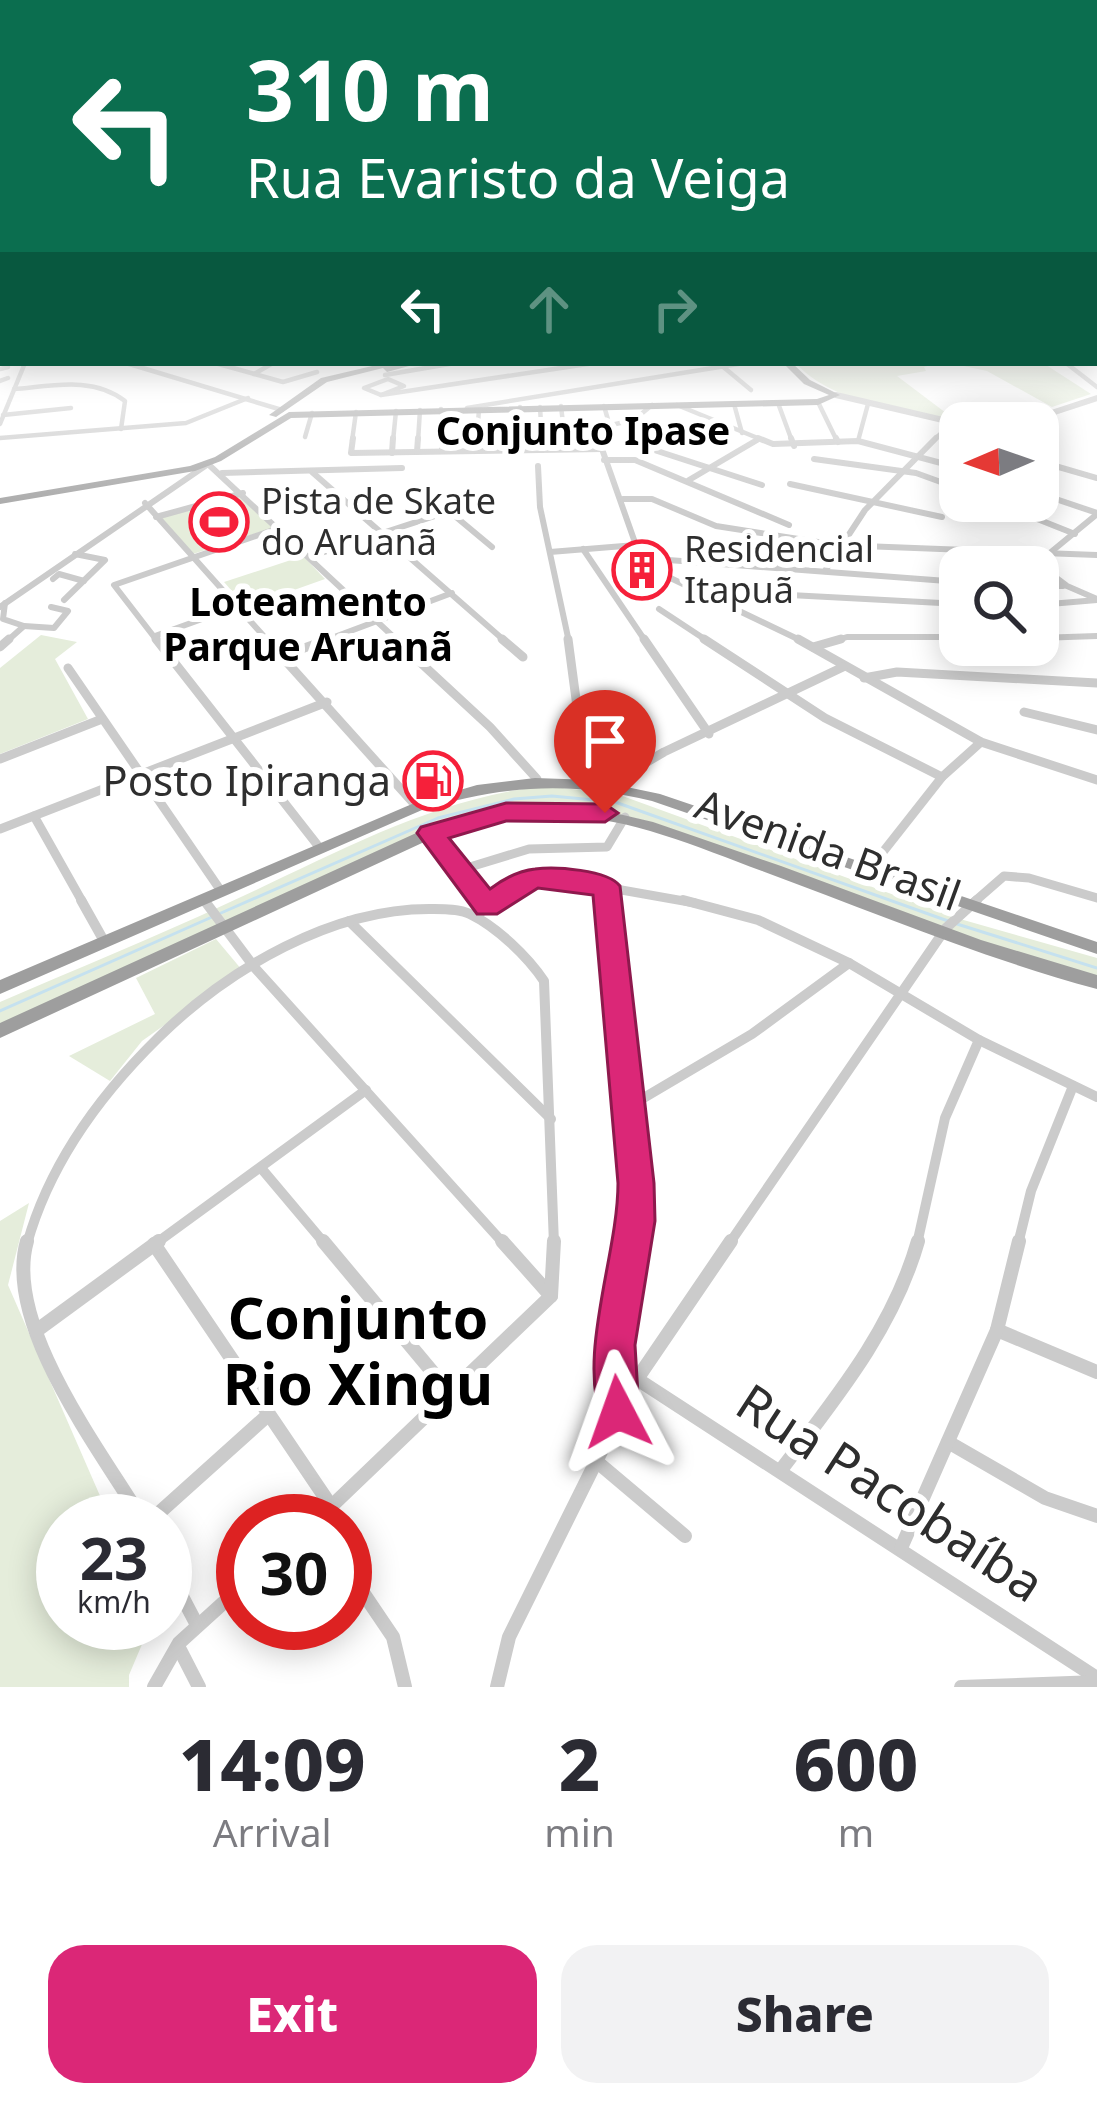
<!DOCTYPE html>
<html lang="en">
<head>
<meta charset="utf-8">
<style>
  :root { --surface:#fff; --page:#f2f2f3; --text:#2b2b33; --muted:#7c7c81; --accent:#db2777 }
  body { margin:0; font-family:"Noto Sans",sans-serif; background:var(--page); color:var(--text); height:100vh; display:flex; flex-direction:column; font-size:45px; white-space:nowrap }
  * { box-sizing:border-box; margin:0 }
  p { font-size:39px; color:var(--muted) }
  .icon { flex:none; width:66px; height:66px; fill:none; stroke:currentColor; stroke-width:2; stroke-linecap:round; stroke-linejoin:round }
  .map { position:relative; height:1687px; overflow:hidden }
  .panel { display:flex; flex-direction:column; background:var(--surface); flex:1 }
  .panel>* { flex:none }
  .top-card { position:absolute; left:0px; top:0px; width:1098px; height:366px; box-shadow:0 6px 30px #0003; background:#0b6e4f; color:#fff; overflow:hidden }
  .needle { width:78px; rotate:268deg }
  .controls { position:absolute; left:939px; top:402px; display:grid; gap:24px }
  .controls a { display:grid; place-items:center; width:120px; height:120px; border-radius:24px; background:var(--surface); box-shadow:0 6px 30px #0003; font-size:60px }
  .speed { position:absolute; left:36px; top:1494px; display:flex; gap:24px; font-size:60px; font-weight:700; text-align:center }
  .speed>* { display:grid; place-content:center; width:156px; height:156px; border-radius:50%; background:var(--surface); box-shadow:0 6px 30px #0003; line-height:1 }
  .speed small { font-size:30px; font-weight:400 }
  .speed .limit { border:18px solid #d22; background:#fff; color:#111 }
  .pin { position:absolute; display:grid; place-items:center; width:102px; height:102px; color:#fff; margin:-123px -51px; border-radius:50% 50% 50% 0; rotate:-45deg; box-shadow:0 0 12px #0007 }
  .pin .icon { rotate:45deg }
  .me { position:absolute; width:132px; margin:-66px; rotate:356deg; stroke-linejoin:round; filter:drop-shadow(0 0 9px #0008) }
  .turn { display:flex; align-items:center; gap:42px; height:252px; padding:0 48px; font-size:54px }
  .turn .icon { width:156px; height:156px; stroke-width:2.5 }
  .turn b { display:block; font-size:84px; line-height:102px }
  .lanes { display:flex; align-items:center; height:114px; padding:0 48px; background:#0003; justify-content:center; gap:60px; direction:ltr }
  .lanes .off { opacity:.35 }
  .eta { display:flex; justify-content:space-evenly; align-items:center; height:204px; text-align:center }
  .eta b { font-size:72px; font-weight:800; line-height:84px }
  .action { display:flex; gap:24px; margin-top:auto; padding:24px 48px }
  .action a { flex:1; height:138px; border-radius:36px; background:var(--accent); color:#fff; font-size:48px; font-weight:800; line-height:138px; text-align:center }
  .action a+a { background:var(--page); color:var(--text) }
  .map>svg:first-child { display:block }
  .green { fill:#e5eddb }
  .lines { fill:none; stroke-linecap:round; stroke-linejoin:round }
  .stream { stroke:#c5e1ef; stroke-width:3 }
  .minor-far4 { stroke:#cbcbcb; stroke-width:4.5 }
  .minor-far3 { stroke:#cbcbcb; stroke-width:6 }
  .minor-far2 { stroke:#cbcbcb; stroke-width:9 }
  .minor-far1 { stroke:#cbcbcb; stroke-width:10 }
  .minor { stroke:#cbcbcb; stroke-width:14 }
  .tertiary { stroke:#cbcbcb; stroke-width:6 }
  .primary { fill:#a6a6a6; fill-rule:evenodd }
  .trunk { fill:#9e9e9e; fill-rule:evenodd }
  .route { fill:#db2777; stroke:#8e194d; stroke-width:3 }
  .labels { text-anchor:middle; stroke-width:12; stroke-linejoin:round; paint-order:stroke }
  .far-poi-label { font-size:36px; fill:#2e2e2e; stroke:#fff; text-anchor:start }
  .far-quarter-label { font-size:39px; font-weight:bold; fill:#000; stroke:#fff }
  .poi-label { font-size:42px; fill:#2e2e2e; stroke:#fff; text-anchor:end }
  .street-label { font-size:42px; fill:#2e2e2e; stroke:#fff }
  .near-street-label { font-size:51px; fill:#2e2e2e; stroke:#fff }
  .near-quarter-label { font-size:57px; font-weight:bold; fill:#000; stroke:#fff }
</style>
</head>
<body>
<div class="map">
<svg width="1097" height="1687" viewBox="0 0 1097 1687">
  <rect width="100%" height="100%" fill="#fff"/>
  <!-- green -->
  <g class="green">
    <path d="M796 363H938L924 367 926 371 897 376 946 413 977 408 993 420C940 422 831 406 796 363Z"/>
    <polygon points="950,363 1043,363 1091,394 1052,407 987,371"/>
    <polygon points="241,495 275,527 193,554 161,517"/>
    <polygon points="303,556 325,579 246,607 224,582"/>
    <polygon points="41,635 77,642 55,659 88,719 0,754 0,668"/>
    <path d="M544 786 617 794 960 919 1097 958V980L1033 963 655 823C590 806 534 804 469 817L0 1025V1002C76 969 153 938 228 903 331 856 429 799 544 786Z"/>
    <polygon points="216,939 242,970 142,1041 110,1081 69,1056 155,1014 136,978"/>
    <polygon points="29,1203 8,1285 111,1521 63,1521 63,1623 151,1623 129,1675 129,1687 0,1687 0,1221"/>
  </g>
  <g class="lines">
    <!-- stream -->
    <g class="stream">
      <polyline points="221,913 438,818 514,799 552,796 615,802 948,921"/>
      <polyline points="957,924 1097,968"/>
      <polyline points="0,1011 212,917"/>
    </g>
    <!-- minor-far4 -->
    <g class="minor-far4">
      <polyline points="126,363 282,410"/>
      <polyline points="153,363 162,363"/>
      <polyline points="215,363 283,382 317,372"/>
      <polyline points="1066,363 1097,387"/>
      <polyline points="721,365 751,390"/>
      <polyline points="0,369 8,367"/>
      <polyline points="254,374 273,363"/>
      <polyline points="385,375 455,363"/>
      <polygon points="388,379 404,386 381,395 364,388"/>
      <polyline points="0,381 8,378"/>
      <path d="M14 389C52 386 93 376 125 401L121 429"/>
      <polyline points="381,395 594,363"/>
      <polyline points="818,402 837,441"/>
      <polyline points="778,403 792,441"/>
      <polyline points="734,404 742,433"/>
      <polyline points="677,405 765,441"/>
      <polyline points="561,406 565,441"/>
      <polyline points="604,406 611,430 606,441"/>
      <polyline points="540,407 542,441"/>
      <polyline points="467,408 744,363"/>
      <polyline points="441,409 442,441"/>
      <polyline points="3,415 71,408"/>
      <polyline points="0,424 25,363"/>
      <polyline points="611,425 634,420 652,405"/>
      <polyline points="305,437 312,413"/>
      <polyline points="0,438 186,423 248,398"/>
      <polyline points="352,441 356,412"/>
      <polyline points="393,441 396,411"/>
      <polyline points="418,441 420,410"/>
      <polyline points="477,441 479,408"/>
      <polyline points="519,441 520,407"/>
      <polyline points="858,441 868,404"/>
      <polyline points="933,441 952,423 960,427"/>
    </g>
    <!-- minor-far3 -->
    <g class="minor-far3">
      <polyline points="353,438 351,453 602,449"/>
      <polyline points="442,438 442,451"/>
      <polyline points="541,438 542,450"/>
      <polyline points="565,438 566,449"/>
      <polyline points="758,438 773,444 858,441 960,468"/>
      <polyline points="791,438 794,446"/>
      <polyline points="836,438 838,442"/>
      <polyline points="648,448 762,485"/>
      <polyline points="519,449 519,438"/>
      <polyline points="602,449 638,551 660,573 804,642"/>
      <polyline points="602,449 607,438"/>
      <polyline points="477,451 478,438"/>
      <polyline points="417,452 418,438"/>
      <polyline points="392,453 393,438"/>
      <polyline points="814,459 916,473 960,489"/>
      <polyline points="604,460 635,460 789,525"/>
      <polyline points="1038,461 1097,478"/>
      <polyline points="538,466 540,507 569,642"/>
      <polyline points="312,472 506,642"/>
      <polyline points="222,473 402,468"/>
      <polyline points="689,480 757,440"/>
      <polyline points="790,484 942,517"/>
      <polyline points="1038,493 1097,513"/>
      <polyline points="623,499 652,499 716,526 837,545 1097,555"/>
      <polyline points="992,501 1075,534"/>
      <polyline points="145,503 269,642"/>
      <polyline points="450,512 492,547"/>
      <polyline points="156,517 243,493"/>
      <polyline points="583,549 646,642"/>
      <polyline points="550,552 636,545"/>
      <polyline points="1051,552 1097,514"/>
      <polyline points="1026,555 1067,586 1097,599"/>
      <polyline points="309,557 493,497"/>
      <polyline points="642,558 960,582"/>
      <polyline points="825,571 865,510 936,438"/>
      <polyline points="53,579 59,574 84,581"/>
      <polyline points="1038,586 1063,586"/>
      <polyline points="64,600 105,560 75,554"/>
      <polyline points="5,603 3,619 24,626 6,642"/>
      <polyline points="1038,605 1097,600"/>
      <polyline points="0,607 208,464 399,642"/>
      <polyline points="737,607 771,594 960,604"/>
      <polyline points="659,609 709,642"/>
      <polyline points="24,626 54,628 68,611 51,607"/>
      <polyline points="155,636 238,606"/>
      <polyline points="1038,638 1097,636"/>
      <polyline points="158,642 114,585 279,528"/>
      <polyline points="321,642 452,593"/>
      <polyline points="831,642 847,637 960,637"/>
    </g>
    <!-- minor-far2 -->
    <g class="minor-far2">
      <polyline points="156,639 319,847"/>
      <polyline points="266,639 417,807"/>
      <polyline points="395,639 490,727 537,779"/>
      <polyline points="502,639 523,657"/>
      <polyline points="568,639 587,782"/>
      <polyline points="644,639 709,734"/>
      <polyline points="704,639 825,718 942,777"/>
      <polyline points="798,639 981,742 1097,780"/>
      <polyline points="0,647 9,639"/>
      <polyline points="813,647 841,639"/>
      <polyline points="285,655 329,639"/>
      <polyline points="68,668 221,891"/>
      <polyline points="864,678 897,672 1097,683"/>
      <polyline points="1024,712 1097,730"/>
      <polyline points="0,759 102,719"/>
      <polyline points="608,785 664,752 843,667"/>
      <polyline points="34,816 83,903"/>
      <polyline points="0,829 327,702"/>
      <polyline points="430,833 484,903"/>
      <polyline points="460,870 529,849 607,847 625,817"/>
      <polyline points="868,871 942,777 981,742"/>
      <polyline points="606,886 608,903"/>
      <polyline points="203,899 206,903"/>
      <polyline points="492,903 514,886 548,877 695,903"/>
      <polyline points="973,903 1004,876 1029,878 1097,898"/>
    </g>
    <!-- minor-far1 -->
    <g class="minor-far1">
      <polyline points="81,900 104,941"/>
      <polyline points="204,900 255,968 504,1244"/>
      <polyline points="482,900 487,907"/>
      <polyline points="607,900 636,1183 632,1244"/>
      <polyline points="683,900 758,920 849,963 979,1040 1097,1097"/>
      <polyline points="477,915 496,900"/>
      <polyline points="349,921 551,1119"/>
      <polyline points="630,1106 752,1034 849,963"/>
      <polyline points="261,1168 325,1244"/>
      <path d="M27 1244C49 1165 100 1095 158 1038 228 969 333 907 434 909 445 909 460 909 470 914 497 927 528 957 544 981L554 1244"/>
      <polyline points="155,1244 366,1090"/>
      <polyline points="729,1244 946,928 977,900"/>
      <polyline points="917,1244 945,1118 979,1040"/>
      <polyline points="1018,1244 1031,1191 1073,1086"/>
    </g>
    <!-- minor -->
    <g class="minor">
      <path d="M27 1241C3 1325 101 1451 143 1521"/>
      <polyline points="323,1241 450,1393"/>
      <polyline points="502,1241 551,1296"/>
      <polyline points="154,1244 331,1506"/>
      <polyline points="997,1330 1097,1372"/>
      <polyline points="36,1331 159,1241"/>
      <polyline points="637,1379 1097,1678"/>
      <polyline points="618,1411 618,1353 632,1241"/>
      <polyline points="948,1442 1045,1498 1097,1516"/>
      <polyline points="596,1461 685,1536"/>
      <path d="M781 1470C835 1399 893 1329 918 1241"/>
      <polyline points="150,1521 268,1415"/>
      <polyline points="316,1521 551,1296 554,1241"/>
      <polyline points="901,1548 997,1330 1019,1241"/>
      <polyline points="165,1564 197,1625"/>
      <polyline points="345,1566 393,1637 405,1687"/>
      <polyline points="178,1646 199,1687"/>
      <polyline points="154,1687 179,1643 243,1585"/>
      <polyline points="497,1687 509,1637 637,1379 731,1241"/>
      <polyline points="961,1687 1097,1682"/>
    </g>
    <!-- tertiary -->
    <g class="tertiary">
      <polyline points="836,395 960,424"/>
      <polyline points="1021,423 1097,398"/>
    </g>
    <!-- primary -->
    <g class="primary">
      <polygon points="385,363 420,363 387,372 383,368 327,382 276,417 269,415 321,378"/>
      <polygon points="783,363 792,363 810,380 840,395 818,405 291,418 221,461 195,471 0,504 0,498 190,466 215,457 289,412 817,399 829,395 804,384"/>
    </g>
    <!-- trunk -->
    <g class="trunk">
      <path d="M535 778 593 780 660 794 1097 942V954L652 801C570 781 503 785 422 810L0 994V980L412 804 477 785Z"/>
      <path d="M522 806H565L606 811 653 822 781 866 981 940 1097 975V989C982 958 873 912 762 871 697 847 630 817 560 816 516 814 477 823 435 837L0 1038V1023L425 829 477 813Z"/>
    </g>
  </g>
  <!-- sky -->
  <linearGradient id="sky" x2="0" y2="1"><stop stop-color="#9ac6eb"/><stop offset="0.55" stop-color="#fff"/><stop offset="1" stop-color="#fff" stop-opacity="0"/></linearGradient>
  <rect width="1097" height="521" fill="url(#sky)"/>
  <!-- route -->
  <path class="route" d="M506 803 605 804 618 813 605 822 506 821 449 838 490 889C503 879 518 871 535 869 555 866 608 870 620 886L654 1183 655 1221 635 1345 639 1412 633 1427 618 1433 604 1427C575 1357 618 1257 618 1183L593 895 538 888 497 914H477L417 833 421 827Z"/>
  <!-- icons -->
  <defs>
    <g id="stadium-ring" transform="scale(3)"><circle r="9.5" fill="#fff" stroke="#f6203a" stroke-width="1.5"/><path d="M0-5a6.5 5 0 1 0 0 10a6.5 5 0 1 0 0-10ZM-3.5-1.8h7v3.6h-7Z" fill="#f6203a"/></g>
    <g id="building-ring" transform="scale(3)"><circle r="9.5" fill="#fff" stroke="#f6203a" stroke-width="1.5"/><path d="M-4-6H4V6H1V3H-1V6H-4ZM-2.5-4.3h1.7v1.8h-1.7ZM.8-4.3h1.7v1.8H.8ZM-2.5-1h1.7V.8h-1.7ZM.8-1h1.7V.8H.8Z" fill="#f6203a"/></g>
    <g id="fuel-ring" transform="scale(3)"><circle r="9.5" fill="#fff" stroke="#f6203a" stroke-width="1.5"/><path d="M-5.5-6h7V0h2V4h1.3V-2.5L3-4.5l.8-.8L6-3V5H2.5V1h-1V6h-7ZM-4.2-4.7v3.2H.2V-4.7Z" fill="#f6203a"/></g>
  </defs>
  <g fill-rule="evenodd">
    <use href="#stadium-ring" x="219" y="522"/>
    <use href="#building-ring" x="642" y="570"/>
    <use href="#fuel-ring" x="433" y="781"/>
  </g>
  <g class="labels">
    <!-- far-poi labels -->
    <g class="far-poi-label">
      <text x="261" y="514">Pista de Skate<tspan x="261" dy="41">do Aruanã</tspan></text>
      <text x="684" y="562">Residencial<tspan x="684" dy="41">Itapuã</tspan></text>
    </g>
    <!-- far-quarter labels -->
    <g class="far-quarter-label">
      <text x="583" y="445">Conjunto Ipase</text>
      <text x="308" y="616">Loteamento<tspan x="308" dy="45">Parque Aruanã</tspan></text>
    </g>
    <!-- poi labels -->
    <g class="poi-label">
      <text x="391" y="796">Posto Ipiranga</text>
    </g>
    <!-- street labels -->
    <g class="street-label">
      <text transform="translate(828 850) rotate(20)" y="15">Avenida Brasil</text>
    </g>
    <!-- near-street labels -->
    <g class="near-street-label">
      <text transform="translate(890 1493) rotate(33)" y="18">Rua Pacobaíba</text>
    </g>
    <!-- near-quarter labels -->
    <g class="near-quarter-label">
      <text x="358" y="1339">Conjunto<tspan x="358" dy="66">Rio Xingu</tspan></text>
    </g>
  </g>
</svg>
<div class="controls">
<a><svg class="needle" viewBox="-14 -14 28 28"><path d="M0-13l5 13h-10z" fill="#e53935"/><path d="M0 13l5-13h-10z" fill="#7c7c81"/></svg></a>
<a><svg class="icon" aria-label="search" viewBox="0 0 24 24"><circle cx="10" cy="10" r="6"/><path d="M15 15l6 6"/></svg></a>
</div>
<div class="speed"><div>23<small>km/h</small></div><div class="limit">30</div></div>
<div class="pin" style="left:605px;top:813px;background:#d93025"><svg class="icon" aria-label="arrive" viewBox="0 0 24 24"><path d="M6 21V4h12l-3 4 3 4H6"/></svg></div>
<svg class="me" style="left:618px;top:1412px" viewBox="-20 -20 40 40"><path d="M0-17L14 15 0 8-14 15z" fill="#db2777" stroke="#fff" stroke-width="4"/></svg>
<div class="top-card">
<div class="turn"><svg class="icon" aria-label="left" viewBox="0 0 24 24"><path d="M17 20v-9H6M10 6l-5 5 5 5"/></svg><div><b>310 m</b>Rua Evaristo da Veiga</div></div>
<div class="lanes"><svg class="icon" aria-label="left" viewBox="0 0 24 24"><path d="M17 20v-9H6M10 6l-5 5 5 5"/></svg><svg class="icon off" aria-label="ahead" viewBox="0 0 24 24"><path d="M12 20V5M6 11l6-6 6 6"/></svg><svg class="icon off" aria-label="right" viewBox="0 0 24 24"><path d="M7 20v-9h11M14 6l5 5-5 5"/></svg></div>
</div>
</div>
<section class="panel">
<div class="eta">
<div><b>14:09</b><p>Arrival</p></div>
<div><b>2</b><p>min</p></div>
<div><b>600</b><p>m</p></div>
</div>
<div class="action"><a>Exit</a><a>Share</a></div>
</section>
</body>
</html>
